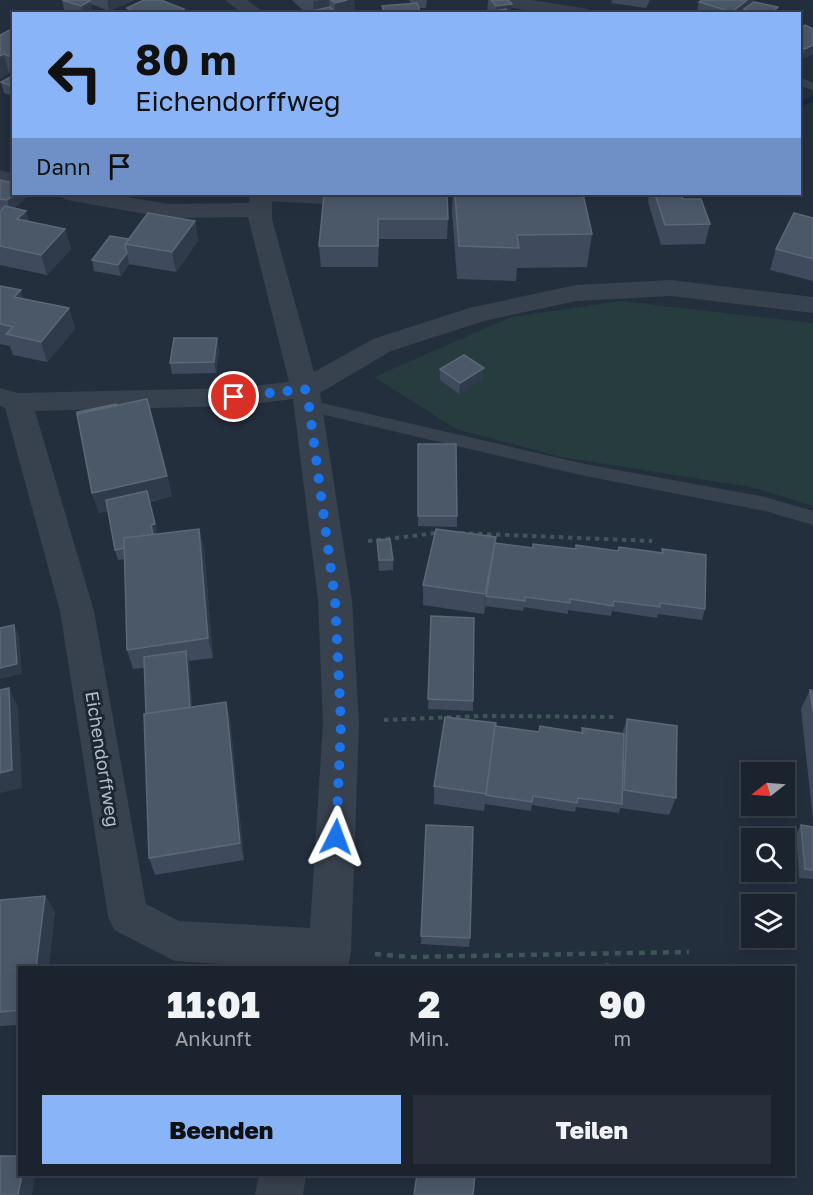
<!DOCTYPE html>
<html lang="de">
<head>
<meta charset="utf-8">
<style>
  :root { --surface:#1b232e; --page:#282f3a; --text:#f1f3f6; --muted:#a0a4aa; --line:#39404a; --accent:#8ab4f8 }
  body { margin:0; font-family:"Golos Text",sans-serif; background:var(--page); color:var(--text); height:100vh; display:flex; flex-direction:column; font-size:22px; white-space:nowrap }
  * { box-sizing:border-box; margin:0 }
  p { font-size:20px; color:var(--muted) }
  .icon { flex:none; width:33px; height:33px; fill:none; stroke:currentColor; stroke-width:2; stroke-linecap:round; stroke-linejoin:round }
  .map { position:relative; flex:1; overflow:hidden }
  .side { position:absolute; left:18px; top:966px; width:777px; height:210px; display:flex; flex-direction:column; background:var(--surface); border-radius:0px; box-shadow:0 3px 15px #0003,0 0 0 2px var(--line) }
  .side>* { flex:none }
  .top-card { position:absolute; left:12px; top:12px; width:789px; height:183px; border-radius:0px; box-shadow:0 3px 15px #0003,0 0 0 2px var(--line); background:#8ab4f8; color:#111; overflow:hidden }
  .needle { width:39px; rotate:253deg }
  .controls { position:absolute; left:741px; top:762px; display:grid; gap:12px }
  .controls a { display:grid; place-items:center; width:54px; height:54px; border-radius:0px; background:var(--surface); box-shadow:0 3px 15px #0003,0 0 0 2px var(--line); font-size:30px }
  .pin { position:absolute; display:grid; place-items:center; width:51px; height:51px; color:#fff; margin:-26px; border:3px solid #fff; border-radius:50%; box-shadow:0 2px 6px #0007 }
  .me { position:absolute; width:66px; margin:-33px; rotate:3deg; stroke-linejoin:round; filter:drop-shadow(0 0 4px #0008) }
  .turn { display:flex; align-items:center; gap:21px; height:126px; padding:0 24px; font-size:27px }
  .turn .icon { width:78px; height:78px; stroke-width:2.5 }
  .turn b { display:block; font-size:42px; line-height:51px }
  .then { display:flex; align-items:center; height:57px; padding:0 24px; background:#0003; gap:12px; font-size:22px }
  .eta { display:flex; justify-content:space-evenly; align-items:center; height:102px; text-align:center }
  .eta b { font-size:36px; font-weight:800; line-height:42px }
  .button { display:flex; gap:12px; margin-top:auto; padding:12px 24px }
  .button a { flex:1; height:69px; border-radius:0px; background:var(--accent); color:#111; font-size:24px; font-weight:800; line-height:69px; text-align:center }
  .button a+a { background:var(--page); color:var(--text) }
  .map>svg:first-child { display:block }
  .green { fill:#263c3f }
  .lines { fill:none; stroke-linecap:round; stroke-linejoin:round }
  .stream { fill:#17263c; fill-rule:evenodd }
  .path-far1 { stroke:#3f5557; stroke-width:4; stroke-dasharray:4.5 4.5; stroke-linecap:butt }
  .path { stroke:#3f5557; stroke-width:4.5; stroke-dasharray:6 6; stroke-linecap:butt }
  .service { fill:#38414e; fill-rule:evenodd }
  .minor { fill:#38414e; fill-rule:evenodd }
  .wall { fill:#3f4b5c }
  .shaded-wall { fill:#2f3b4b }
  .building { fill:#4b5868; stroke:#5c6777; stroke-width:1.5 }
  .route { stroke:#1a73e8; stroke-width:10; stroke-dasharray:0 18 }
  .labels { text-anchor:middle; stroke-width:6; stroke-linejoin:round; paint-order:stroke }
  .street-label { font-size:18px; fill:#b4bcc9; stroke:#1d2633 }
</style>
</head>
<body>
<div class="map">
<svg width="813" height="1195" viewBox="0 0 813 1195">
  <rect width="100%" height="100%" fill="#242f3e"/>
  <!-- green -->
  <polygon class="green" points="621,301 813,323 813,506 751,487 561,457 456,429 374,377 511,317"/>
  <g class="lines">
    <!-- stream -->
    <polygon class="stream" points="813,96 813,102 800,106 800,101"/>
    <!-- path-far1 -->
    <g class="path-far1">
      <polyline points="460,533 652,541"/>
      <polyline points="368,541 438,533"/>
      <polyline points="384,720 482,716 618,717"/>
    </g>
    <!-- path -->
    <polyline class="path" points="375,954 411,957 689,952"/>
    <!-- service -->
    <g class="service">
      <polygon points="800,77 813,83 813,90 800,86"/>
      <polygon points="256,194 349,197 356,201 349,205 261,201 256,200 254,197"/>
      <polygon points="309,400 585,464 765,497 813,511 813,525 765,511 585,476 303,410 301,406 303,402"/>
    </g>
    <!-- minor -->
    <g class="minor">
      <polygon points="225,0 247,0 266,14 243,14"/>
      <polygon points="489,0 532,0 583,8 590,10 592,14 546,14 498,5 492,4"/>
      <polygon points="0,170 14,174 14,188 0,184"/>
      <path d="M60 194H109L169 204 249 203 250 194H272V219L314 372 373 339 469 308 576 285 671 280 813 297V313L671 296 576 301 484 321 391 351 320 393 352 600 359 723 351 950 348 968H281L175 961 114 930 108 916 60 611 5 408 0 406V388L18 393 234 388 289 382 248 217 169 218 72 201 64 199ZM293 399 318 600 323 723 310 928 179 921 146 904 94 611 35 411 234 406Z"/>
      <polygon points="259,1174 306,1174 303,1195 255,1195"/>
    </g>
  </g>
  <!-- wall -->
  <g class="wall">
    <polygon points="62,0 134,0 109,11 91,4 92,11 87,14 75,14 64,10"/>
    <polygon points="292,0 354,0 355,14 307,14"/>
    <polygon points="409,0 427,0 426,8 419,8 421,14 382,14 382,6 411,4"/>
    <polygon points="488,0 508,0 511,14 487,12"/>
    <polygon points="612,0 650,0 646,8 611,3"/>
    <polygon points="702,0 754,0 754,2 777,14 696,14 699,2"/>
    <polygon points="127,8 184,9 185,14 128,14"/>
    <polygon points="14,28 14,75 9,73 0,79 0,35"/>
    <polygon points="800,28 813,29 813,54 802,59 800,58"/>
    <polygon points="14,75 14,96 4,93 1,82"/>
    <polygon points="0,180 28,196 14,208 29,222 65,229 71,249 47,275 0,265 0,211 2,209 0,209"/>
    <polygon points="324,194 448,219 447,239 379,239 378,267 321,267 319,246"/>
    <polygon points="453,194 583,194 592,234 587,267 517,268 516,281 457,279 452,211"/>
    <polygon points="649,194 681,194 683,199 710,224 705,244 661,245 648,202"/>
    <polygon points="813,218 813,281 770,270 776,249"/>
    <polygon points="195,221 198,241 176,272 129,264 121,276 94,271 92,260 129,239"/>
    <polygon points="0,286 23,299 69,308 75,329 47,362 13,355 10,346 0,344"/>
    <polygon points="219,349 216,373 172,374 170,363"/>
    <polygon points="440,369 483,379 459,394 440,380"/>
    <polygon points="117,405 167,476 172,496 150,502 157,534 199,529 204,549 213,658 189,661 192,707 226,702 230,720 244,860 155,875 149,858 145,668 133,669 127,650 125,559 118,560 115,550 108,511 99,513 92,493"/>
    <polygon points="418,444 457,516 457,527 418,526"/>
    <polygon points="377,540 393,560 393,570 379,571"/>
    <polygon points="495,546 532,548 661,553 662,549 705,609 702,620 658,614 657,618 612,611 611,616 568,610 568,614 524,607 523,611 485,606 486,603 484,614 423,605 423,585"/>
    <polygon points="431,616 473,701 473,711 428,709"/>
    <polygon points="810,690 813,691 813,820 801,709"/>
    <polygon points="627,719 676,798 669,815 620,808 619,813 576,807 575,812 532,805 531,811 485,804 488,781 484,811 434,804 434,786 495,726 539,732 581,732 582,728 622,734"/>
    <polygon points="426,825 470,938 469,947 421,944"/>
    <polygon points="801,825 813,827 813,879 799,878 796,834"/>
    <polygon points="45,896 55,912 20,968 20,1025 0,1026 0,900"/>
  </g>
  <!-- shaded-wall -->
  <g class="shaded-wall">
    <polygon points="110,0 134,0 109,11 107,1"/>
    <polygon points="321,0 329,0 330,14 314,14 313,2"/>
    <polygon points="347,0 354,0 355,14 335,14 335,3"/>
    <polygon points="747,0 754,0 752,12 744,9 743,14 731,14 732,12"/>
    <polygon points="90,1 92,11 87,14 83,14 81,6"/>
    <polygon points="512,4 511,14 495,14 496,6"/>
    <polygon points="778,7 777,14 770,14"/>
    <polygon points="184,9 185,14 174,14"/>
    <polygon points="0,45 4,55 9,73 0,79"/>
    <polygon points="813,45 813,54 802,59 805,49"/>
    <polygon points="15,194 27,194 28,196 11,211 7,200"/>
    <polygon points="26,211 32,231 17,219"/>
    <polygon points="195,221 198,241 176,272 172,252"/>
    <polygon points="65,229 71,249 47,275 41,255"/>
    <polygon points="127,253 129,264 121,276 118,265"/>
    <polygon points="21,290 27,311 14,297"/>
    <polygon points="69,308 75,329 47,362 41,342"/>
    <polygon points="217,338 219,349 216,373 214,362"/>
    <polygon points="484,368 483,379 459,394 460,383"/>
    <polygon points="167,476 172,496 150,501 158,535 159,555 151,525 149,502 99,513 92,493"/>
    <polygon points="199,529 204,549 213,658 208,638"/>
    <polygon points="496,537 486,596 484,614 485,594"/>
    <polygon points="14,625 19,635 22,674 0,679 0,668"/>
    <polygon points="186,651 189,661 193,717 190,707"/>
    <polygon points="9,688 18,707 22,788 0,793 0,773"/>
    <polygon points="226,702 230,720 244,860 240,843"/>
    <polygon points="45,896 55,912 49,968 36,968"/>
    <polygon points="22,1174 36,1174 32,1195 18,1195"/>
  </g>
  <!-- building -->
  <g class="building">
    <polygon points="62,0 87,0 90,1 81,6"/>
    <polygon points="144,0 161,0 184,9 174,14 140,14 127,8"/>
    <polygon points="331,0 347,0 335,3"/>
    <polygon points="491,0 508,0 512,4 496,6"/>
    <polygon points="702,0 747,0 732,12 699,2"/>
    <polygon points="754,2 778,7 770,14 758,14 744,9"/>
    <polygon points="417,3 421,14 385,14 382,6"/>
    <polygon points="330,7 337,14 309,14 307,12"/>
    <polygon points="506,9 509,14 473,14"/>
    <polygon points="805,25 813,29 813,45 805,49 800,47 800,28"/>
    <polygon points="14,28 14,58 4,54 0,56 0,35"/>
    <polygon points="14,75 14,87 1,82"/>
    <polygon points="0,180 14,183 14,194 15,194 7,200 0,199"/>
    <polygon points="324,194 447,194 448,219 378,219 378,246 319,246"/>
    <polygon points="455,194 583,194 592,234 517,235 519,248 459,246"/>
    <polygon points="655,194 681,194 683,199 701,199 710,224 665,225"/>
    <polygon points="5,206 26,211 17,219 65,229 41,255 0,246 0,211"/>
    <polygon points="148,213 195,221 172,252 125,244"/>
    <polygon points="794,213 813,218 813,259 776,249"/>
    <polygon points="110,236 129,239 125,244 127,253 118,265 92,260"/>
    <polygon points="0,286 21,290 14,297 69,308 41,342 6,334 13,327 0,324"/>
    <polygon points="174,338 217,338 214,362 170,363"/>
    <polygon points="464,355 484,368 460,383 440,369"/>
    <polygon points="147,399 167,476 92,493 77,414"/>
    <polygon points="116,404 117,405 77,414 77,412"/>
    <polygon points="418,444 456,444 457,516 418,516"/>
    <polygon points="147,491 155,524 151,525 153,535 124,538 124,548 115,550 106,500"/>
    <polygon points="199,529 208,638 127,650 124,538"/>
    <polygon points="436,529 496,537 485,594 423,585"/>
    <polygon points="390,539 393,560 379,560 377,540"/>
    <polygon points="495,543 533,548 533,544 576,549 576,545 618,551 619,547 663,553 662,549 706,555 705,609 660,603 660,607 614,601 613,606 570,599 570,603 525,597 525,601 486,596"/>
    <polygon points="431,616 474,618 473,701 428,699"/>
    <polygon points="14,625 17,664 0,668 0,628"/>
    <polygon points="186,651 190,707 146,714 144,657"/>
    <polygon points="9,688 12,770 0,773 0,690"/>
    <polygon points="810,690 813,691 813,712"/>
    <polygon points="226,702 240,843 149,858 144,714"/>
    <polygon points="445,717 496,723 486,794 434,786"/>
    <polygon points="627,719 677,726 676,798 624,790"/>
    <polygon points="495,726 539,732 540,726 583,733 582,728 624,734 622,804 578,798 577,803 533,796 532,802 486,795"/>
    <polygon points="426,825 473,827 470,938 421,936"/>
    <polygon points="801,825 813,827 813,870 805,869"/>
    <polygon points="45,896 36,968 20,968 20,1010 0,1012 0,900"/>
    <polygon points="606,964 628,968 605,968"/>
    <polygon points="655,966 668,968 655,968"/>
    <polygon points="0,1156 20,1156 20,1174 22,1174 18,1195 0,1195"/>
    <polygon points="417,1174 475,1174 473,1195 414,1195"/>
  </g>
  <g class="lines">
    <!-- route -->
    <polyline class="route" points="234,397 305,389 309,406 335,600 341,723 336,837"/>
  </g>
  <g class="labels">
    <!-- street labels -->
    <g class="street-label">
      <text transform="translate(102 759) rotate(81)" y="6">Eichendorffweg</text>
    </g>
  </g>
</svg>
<div class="controls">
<a><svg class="needle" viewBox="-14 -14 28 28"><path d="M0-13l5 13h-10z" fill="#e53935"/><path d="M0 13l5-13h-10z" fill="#a0a4aa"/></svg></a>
<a><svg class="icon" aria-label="search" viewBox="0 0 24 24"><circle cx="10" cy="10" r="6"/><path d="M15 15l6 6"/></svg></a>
<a><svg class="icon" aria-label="layers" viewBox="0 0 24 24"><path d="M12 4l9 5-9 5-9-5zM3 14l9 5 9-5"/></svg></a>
</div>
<div class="pin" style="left:234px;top:397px;background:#d93025"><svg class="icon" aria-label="arrive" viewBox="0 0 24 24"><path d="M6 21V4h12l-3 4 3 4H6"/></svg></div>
<svg class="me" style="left:336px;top:837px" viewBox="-20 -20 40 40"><path d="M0-17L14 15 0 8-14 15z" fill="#1a73e8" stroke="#fff" stroke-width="4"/></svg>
<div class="top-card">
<div class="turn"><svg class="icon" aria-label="left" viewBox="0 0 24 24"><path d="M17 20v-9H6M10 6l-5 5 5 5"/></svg><div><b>80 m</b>Eichendorffweg</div></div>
<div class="then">Dann<svg class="icon" aria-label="arrive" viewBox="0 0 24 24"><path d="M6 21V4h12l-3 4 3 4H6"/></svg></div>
</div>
<section class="side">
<div class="eta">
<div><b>11:01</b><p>Ankunft</p></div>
<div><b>2</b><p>Min.</p></div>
<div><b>90</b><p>m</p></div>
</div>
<div class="button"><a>Beenden</a><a>Teilen</a></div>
</section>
</div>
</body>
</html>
